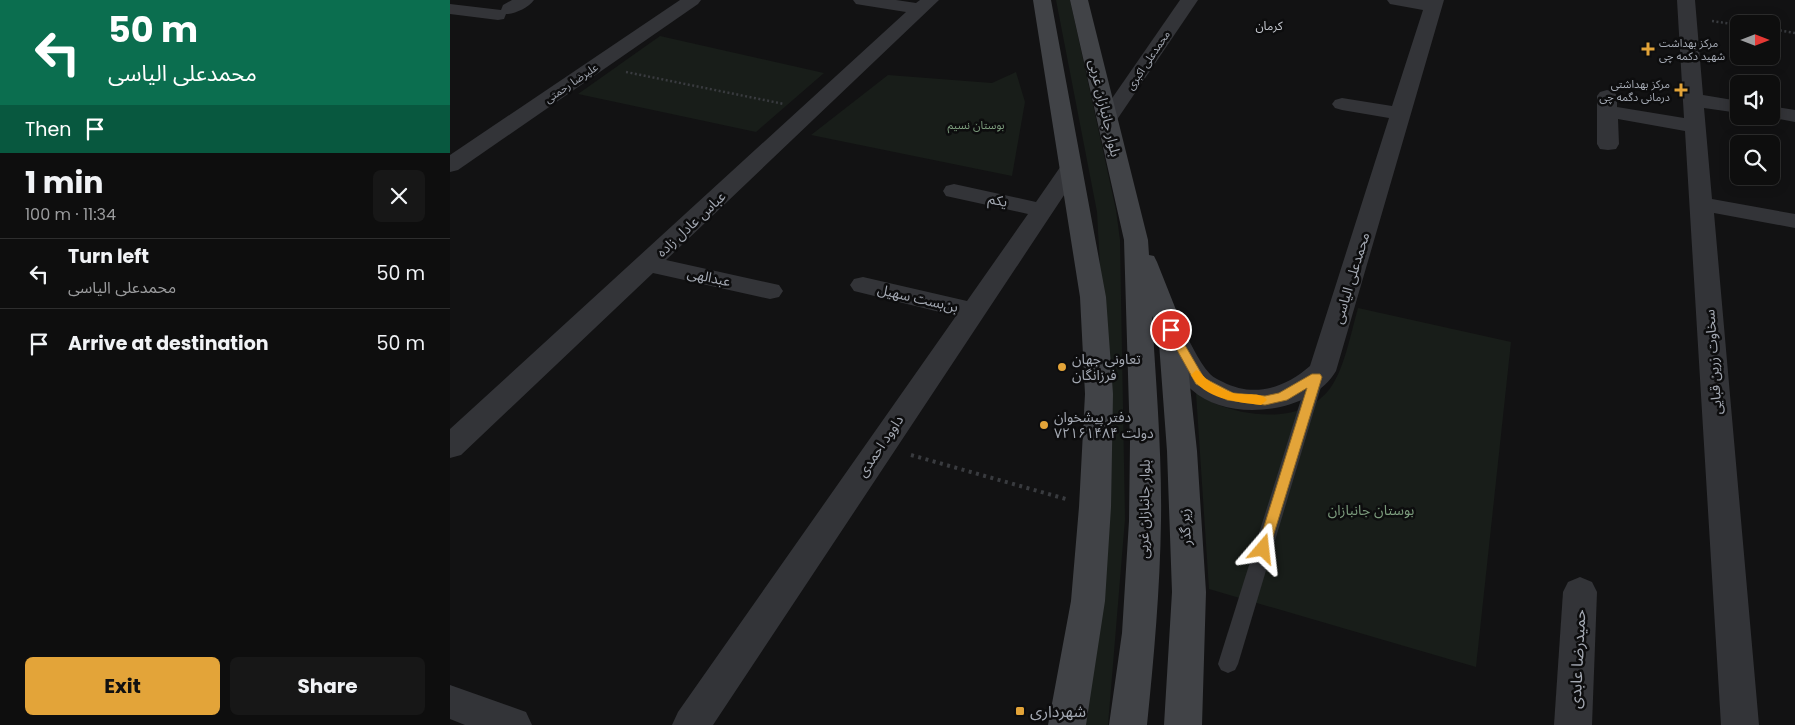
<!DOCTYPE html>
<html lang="en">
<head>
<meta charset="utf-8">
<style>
  :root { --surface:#0e0e0e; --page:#171717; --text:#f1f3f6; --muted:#9b9c9e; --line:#2e2e2e; --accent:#e3a439 }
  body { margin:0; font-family:Poppins,"Noto Sans Arabic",sans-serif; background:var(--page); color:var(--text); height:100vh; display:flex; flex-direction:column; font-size:19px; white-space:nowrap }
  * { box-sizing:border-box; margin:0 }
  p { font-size:16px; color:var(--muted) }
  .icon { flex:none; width:28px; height:28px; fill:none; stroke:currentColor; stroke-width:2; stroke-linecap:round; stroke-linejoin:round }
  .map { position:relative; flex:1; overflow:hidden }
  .sheet { display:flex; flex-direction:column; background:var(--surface); width:450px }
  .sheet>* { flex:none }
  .top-card { background:#0b6e4f; color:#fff; overflow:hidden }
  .needle { width:32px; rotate:90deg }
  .buttons { position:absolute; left:1280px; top:15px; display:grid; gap:10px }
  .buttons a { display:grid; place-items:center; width:50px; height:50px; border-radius:8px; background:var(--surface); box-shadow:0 2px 12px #0003,0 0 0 1px var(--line); font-size:25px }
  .pin { position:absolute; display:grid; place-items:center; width:42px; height:42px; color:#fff; margin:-21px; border:2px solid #fff; border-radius:50%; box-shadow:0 1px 5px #0007 }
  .me { position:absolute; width:55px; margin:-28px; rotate:17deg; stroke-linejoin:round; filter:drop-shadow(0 0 4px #0008) }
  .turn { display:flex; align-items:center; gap:18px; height:105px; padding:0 25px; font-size:22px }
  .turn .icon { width:65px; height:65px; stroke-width:2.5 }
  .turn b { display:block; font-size:35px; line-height:42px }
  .then { display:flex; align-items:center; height:48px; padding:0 25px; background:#0003; gap:10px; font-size:19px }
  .round { display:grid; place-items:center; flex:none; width:52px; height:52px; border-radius:8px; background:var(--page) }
  .head { display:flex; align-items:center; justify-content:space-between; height:85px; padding:0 25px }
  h1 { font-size:30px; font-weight:700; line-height:38px }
  .cta { display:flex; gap:10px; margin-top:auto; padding:10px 25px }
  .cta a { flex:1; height:58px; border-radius:8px; background:var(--accent); color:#111; font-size:20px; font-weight:700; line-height:58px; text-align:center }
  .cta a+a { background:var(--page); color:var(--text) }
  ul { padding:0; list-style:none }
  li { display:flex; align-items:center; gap:15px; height:70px; padding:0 25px; border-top:1px solid var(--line) }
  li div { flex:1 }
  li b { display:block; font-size:19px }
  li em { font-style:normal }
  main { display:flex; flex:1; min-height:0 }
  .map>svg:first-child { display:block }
  .green { fill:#181d19 }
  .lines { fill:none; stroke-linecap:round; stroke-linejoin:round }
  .path-far1 { stroke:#393b3f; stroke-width:2.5; stroke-dasharray:2 2.5; stroke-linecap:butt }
  .path { stroke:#393b3f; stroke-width:4; stroke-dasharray:3 4.5; stroke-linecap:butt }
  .service { fill:#333438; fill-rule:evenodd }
  .minor { fill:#333438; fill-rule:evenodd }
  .secondary { fill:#414347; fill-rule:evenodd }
  .route { fill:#e3a439; stroke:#946b25 }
  .slow { fill:#f59e0b }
  .poi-dot { fill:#e3a439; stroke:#0d0d0e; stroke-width:2 }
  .labels { text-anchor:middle; stroke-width:5; stroke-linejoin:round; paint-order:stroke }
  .far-poi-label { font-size:11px; fill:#a4a9b3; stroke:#0d0d0e; text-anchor:start }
  .far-street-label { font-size:11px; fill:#a4a9b3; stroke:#0d0d0e }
  .far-park-label { font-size:11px; fill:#7c9c7d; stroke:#0d0d0e }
  .far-neighbourhood-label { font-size:12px; fill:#c5c8cf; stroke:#0d0d0e }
  .street-label { font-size:14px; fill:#a4a9b3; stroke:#0d0d0e }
  .poi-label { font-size:14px; fill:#a4a9b3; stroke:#0d0d0e; text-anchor:start }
  .park-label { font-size:14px; fill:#7c9c7d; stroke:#0d0d0e }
  .near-street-label { font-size:16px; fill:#a4a9b3; stroke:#0d0d0e }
  .near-poi-label { font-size:16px; fill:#a4a9b3; stroke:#0d0d0e; text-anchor:start }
</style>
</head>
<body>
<main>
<section class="sheet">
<div class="top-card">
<div class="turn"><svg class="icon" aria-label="left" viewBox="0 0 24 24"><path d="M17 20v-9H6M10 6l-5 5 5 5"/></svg><div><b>50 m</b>محمدعلی الیاسی</div></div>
<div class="then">Then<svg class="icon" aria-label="arrive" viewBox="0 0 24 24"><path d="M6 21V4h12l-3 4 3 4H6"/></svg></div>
</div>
<div class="head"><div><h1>1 min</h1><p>100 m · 11:34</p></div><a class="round"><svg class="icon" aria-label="close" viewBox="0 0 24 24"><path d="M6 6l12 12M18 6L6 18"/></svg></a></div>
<ul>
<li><svg class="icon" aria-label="left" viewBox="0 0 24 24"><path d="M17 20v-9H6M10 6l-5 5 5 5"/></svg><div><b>Turn left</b><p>محمدعلی الیاسی</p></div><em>50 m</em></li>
<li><svg class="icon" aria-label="arrive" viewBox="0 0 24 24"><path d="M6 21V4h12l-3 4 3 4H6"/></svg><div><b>Arrive at destination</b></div><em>50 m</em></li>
</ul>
<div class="cta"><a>Exit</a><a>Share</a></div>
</section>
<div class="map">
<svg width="1345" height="725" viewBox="0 0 1345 725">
  <rect width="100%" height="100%" fill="#121213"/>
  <!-- green -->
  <g class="green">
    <polygon points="606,0 620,0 666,210 670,240 675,519 658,725 635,725 650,267 647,212"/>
    <polygon points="210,36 374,73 306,132 128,94"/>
    <polygon points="566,72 575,102 562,176 361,135 438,75 542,83"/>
    <path d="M908 308 1061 342 1026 667 759 589 746 393C753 396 759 401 766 404 801 418 852 422 878 391 894 372 901 332 908 308Z"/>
  </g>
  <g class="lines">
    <!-- path-far1 -->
    <g class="path-far1">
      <polyline points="1262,21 1289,25"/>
      <polyline points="1321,29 1345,33"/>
      <polyline points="176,72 334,104"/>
    </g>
    <!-- path -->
    <polyline class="path" points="461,455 616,499"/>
    <!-- service -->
    <polygon class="service" points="866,372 871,373 874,377 788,664 785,670 778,673 771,670 768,664 858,377 861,373"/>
    <!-- minor -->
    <g class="minor">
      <path d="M62 0H84C78 8 65 14 56 14L54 19 48 20 0 14V4L51 10 53 5Z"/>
      <polygon points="230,0 251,0 248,4 8,170 0,172 0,155"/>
      <polygon points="403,0 446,0 466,3 470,0 489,0 216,260 329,285 333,291 329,297 320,299 203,273 11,455 0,458 0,429 456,12 412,5 406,4"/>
      <polygon points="730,0 748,0 664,124 657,126 650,124 647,120"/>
      <path d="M937 0H994L886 371C861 414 778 423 742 390 727 377 717 348 708 330L712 324 721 321 730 324C740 340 747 360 760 374 764 378 769 380 773 382 804 398 835 388 860 366L939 118 892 110 885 108 882 104 885 100 892 98 942 106 973 10 940 4Z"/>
      <polygon points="1227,0 1245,0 1253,95 1289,101 1289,113 1254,108 1262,199 1345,214 1345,228 1264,213 1309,725 1271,725 1235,131 1168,119 1169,144 1166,149 1158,150 1150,149 1147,144 1147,96 1150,92 1157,90 1164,92 1167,96 1167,107 1234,118"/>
      <polygon points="1321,106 1345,110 1345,122 1314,116 1321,116"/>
      <polygon points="621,161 629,163 632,168 263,725 222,725 228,712 506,316 404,291 400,285 404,279 413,277 517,301 578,214 496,196 493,191 496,186 504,184 586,202 613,163"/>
      <polygon points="1130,577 1142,582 1147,592 1142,725 1104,725 1113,592 1118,582"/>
      <polygon points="0,685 76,712 82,725 15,725 0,719"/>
    </g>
    <!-- secondary -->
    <g class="secondary">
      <polygon points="583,0 601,0 656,297 663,394 661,507 655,601 636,725 598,725 621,601 629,507 635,394 630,297"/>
      <path d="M620 0H638L698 240 699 255 704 256 707 262 734 330 747 451 756 592 752 725H714L722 592 717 451 708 330 702 316C706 384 712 452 711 521 710 589 704 657 697 725H659L672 633 679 521 680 442 674 240Z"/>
    </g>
  </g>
  <!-- route -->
  <polygon class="route" points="721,326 725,328 754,378 783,393 815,396 829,393 862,374 870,374 872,377 818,553 813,555 808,553 807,549 857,388 837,400 815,405 777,400 746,384 716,330"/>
  <!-- slow -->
  <path class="slow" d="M746 370 750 372C756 381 772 390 783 393 793 396 811 391 817 400L811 405C786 402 754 399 741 375Z"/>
  <!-- markers -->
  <g class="poi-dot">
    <path d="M1195.5 41.5h5v5h5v5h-5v5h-5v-5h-5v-5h5z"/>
    <path d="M1228.5 82.5h5v5h5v5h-5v5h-5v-5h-5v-5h5z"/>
    <circle cx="612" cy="367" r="5"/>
    <circle cx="594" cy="425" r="5"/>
    <rect x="565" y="706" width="10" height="10" rx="2.5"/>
  </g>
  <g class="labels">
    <!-- far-poi labels -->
    <g class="far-poi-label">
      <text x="1209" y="47">مرکز بهداشت<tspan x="1209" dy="13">شهید دکمه چی</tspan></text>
      <text x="1220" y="88" text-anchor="end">مرکز بهداشتی<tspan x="1220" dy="13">درمانی دگمه چی</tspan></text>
    </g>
    <!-- far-street labels -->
    <g class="far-street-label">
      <text transform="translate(698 60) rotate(-56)" y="4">محمدعلی اکبری</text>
      <text transform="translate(121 83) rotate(-34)" y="4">علیرضا رحمتی</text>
    </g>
    <!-- far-park labels -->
    <g class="far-park-label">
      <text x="526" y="129">بوستان نسیم</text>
    </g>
    <!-- far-neighbourhood labels -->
    <g class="far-neighbourhood-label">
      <text x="819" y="30">کرمان</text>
    </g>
    <!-- street labels -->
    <g class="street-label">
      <text transform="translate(655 108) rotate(77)" y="5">بلوار جانبازان غربی</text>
      <text transform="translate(548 200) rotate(13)" y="5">یکم</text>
      <text transform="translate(241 224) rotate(-43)" y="5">عباس عادل زاده</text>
      <text transform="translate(259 277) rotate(12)" y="5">عبدالهی</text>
      <text transform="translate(901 278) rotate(-73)" y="5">محمدعلی الیاسی</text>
      <text transform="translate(468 298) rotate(13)" y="5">بن‌بست سهیل</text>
      <text transform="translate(1263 362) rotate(-94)" y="5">سخاوت زرین قبایی</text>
      <text transform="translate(430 446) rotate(-56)" y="5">داوود احمدی</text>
      <text transform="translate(694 509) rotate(-89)" y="5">بلوار جانبازان غربی</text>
      <text transform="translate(735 527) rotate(-93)" y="5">زیر گذر</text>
    </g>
    <!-- poi labels -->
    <g class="poi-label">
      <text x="622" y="364">تعاونی جهان<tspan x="622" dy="16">فرزانگان</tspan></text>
      <text x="604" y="422">دفتر پیشخوان<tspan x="604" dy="16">دولت ۷۲۱۶۱۴۸۴</tspan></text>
    </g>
    <!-- park labels -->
    <g class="park-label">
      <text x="921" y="515">بوستان جانبازان</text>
    </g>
    <!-- near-street labels -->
    <g class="near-street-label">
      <text transform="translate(1127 659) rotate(-87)" y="6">حمیدرضا عابدی</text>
    </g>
    <!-- near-poi labels -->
    <g class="near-poi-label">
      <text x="580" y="717">شهرداری</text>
    </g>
  </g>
</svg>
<div class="buttons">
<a><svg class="needle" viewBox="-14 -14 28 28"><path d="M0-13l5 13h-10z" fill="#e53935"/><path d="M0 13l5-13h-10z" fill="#9b9c9e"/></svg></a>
<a><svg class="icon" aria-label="sound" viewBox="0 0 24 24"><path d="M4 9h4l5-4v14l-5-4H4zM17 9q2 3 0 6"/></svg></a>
<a><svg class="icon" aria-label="search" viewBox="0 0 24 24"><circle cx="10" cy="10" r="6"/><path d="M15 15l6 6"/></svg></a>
</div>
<div class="pin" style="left:721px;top:330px;background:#d93025"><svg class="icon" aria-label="arrive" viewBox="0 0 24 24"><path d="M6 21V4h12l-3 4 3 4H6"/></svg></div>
<svg class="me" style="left:813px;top:549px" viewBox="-20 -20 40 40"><path d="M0-17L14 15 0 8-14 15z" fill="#e3a439" stroke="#fff" stroke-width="4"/></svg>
</div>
</main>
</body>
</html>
